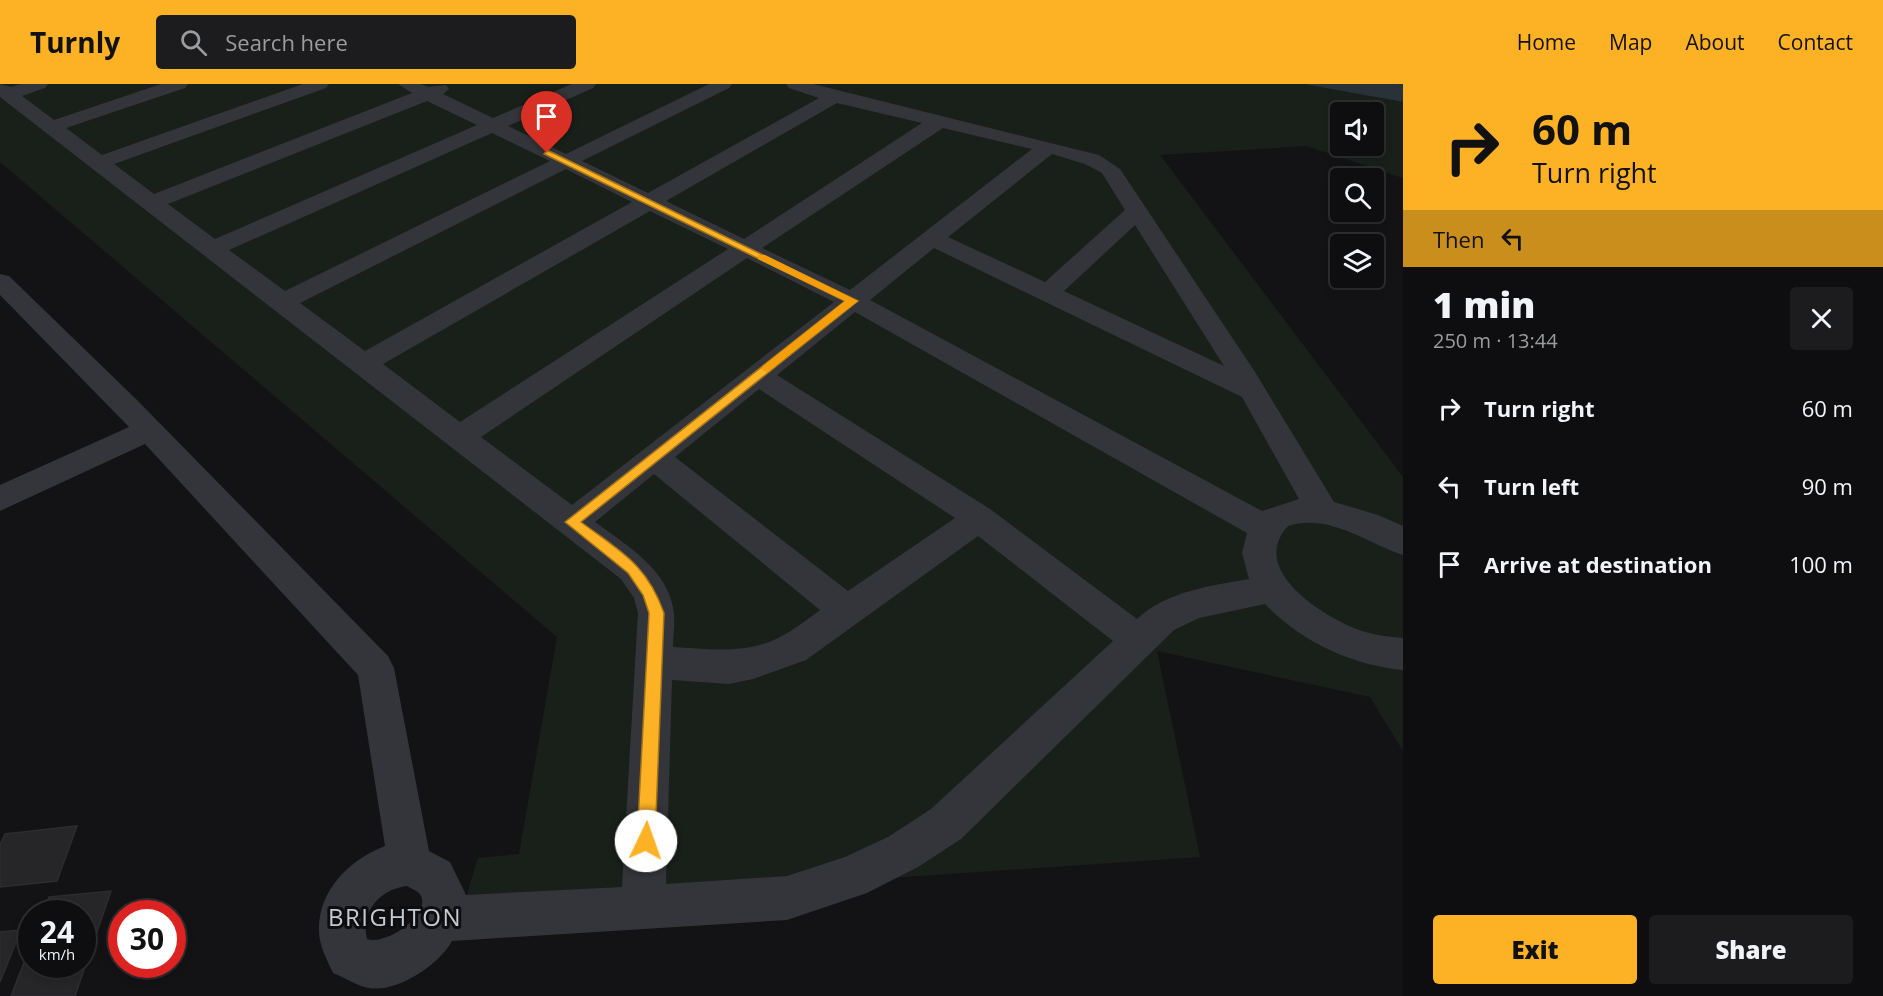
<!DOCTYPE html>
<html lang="en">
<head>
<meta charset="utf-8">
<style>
  :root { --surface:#0e0e10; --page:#1c1c1e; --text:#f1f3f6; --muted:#9b9c9f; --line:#2e2e30; --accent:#fcb224 }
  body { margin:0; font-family:"Open Sans",sans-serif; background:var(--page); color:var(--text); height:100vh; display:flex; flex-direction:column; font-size:22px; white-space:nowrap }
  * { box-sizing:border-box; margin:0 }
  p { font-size:20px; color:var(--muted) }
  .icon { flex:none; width:33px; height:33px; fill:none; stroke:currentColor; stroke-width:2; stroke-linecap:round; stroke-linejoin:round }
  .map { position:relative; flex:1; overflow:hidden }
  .sheet { display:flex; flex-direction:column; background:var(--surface); width:480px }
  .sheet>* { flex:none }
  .top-card { background:#fcb224; color:#111; overflow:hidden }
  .buttons { position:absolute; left:1330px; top:18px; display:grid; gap:12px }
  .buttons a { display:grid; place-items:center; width:54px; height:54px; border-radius:6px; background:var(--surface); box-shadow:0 3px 9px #0003,0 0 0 2px var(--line); font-size:30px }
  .speed { position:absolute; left:18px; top:816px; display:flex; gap:12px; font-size:30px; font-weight:700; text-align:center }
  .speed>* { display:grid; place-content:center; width:78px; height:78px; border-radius:50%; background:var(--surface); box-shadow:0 3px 9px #0003,0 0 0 2px var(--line); line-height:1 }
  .speed small { font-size:15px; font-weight:400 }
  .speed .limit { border:9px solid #d22; background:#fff; color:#111 }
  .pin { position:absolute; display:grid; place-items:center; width:51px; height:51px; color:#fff; margin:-62px -26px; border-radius:50% 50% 50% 0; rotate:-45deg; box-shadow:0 0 6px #0007 }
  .pin .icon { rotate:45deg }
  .me { position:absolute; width:66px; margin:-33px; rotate:3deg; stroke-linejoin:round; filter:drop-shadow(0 0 4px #0008) }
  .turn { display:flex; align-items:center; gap:21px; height:126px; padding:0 30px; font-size:27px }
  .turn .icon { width:78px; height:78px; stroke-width:2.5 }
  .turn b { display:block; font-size:42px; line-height:51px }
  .then { display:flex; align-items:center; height:57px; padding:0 30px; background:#0003; gap:12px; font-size:22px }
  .round { display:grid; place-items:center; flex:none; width:63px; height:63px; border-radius:6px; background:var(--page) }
  .headline { display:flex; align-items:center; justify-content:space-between; height:102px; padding:0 30px }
  h1 { font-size:36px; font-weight:800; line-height:45px }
  .primary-button { display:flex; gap:12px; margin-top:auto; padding:12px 30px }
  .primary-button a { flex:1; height:69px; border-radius:6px; background:var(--accent); color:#111; font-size:24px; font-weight:800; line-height:69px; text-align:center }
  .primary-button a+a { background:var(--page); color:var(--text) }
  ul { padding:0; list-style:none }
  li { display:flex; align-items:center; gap:18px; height:78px; padding:0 30px }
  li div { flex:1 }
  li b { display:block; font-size:22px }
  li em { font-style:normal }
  header { display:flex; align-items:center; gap:36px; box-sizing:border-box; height:84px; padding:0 30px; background:var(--accent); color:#111 }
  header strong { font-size:28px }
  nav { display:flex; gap:33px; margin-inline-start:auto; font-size:21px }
  .search { width:420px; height:54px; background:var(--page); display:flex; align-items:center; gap:15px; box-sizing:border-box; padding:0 21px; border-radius:6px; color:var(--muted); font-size:22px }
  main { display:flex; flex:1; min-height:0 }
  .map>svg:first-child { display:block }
  .green { fill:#19201a; fill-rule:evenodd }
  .water { fill:#293239 }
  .building { fill:#262629; stroke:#2d2d31; stroke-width:1.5 }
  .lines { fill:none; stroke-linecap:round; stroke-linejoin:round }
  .minor { fill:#34353a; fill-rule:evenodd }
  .route { fill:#fcb224; stroke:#a47417; stroke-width:1.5 }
  .slow { fill:#f59e0b }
  .labels { text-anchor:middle; stroke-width:6; stroke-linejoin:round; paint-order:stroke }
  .near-neighbourhood-label { font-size:24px; letter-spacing:1.5px; fill:#c5c9d2; stroke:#0e0e10 }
</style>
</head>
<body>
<header>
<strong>Turnly</strong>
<div class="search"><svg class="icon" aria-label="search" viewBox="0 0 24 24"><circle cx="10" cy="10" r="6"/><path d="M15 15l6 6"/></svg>Search here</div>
<nav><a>Home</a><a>Map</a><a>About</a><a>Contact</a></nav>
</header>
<main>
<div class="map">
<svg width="1403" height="912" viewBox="0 0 1403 912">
  <rect width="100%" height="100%" fill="#131315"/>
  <!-- green -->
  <path class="green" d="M0 0H1304L1403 18V94L1307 62 1160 71 1403 393V667L1370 613 1157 567 1200 773 463 823 478 774 519 770 557 553 0 78ZM1341 28H1374V62H1341Z"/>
  <!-- water -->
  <polygon class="water" points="1304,0 1403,0 1403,18"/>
  <!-- building -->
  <g class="building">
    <polygon points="77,742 57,797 0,803 0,761 5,750"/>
    <polygon points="111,807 75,912 11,912 32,858 32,880 82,880 82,830 42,830 49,813"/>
    <polygon points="21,846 0,898 0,848"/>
  </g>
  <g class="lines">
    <!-- minor -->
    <path class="minor" d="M0 0 11 3 21 0H48L45 4 22 12 54 36 161 0H188L185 4 66 44 102 71 303 0H329L326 4 114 80 154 110 412 9 398 0H421L428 3 446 1 449 5 443 10 493 34 572 0H596L593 4 508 42 566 70 709 0H732L729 4 582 77 648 109 819 14 789 4 786 0H813L1099 71 1120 85 1255 288 1334 418 1378 431 1403 442V471C1366 459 1330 429 1288 442 1247 486 1325 534 1362 547 1375 551 1389 553 1403 554V586C1351 581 1302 558 1265 520L1199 534 1174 546 961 755 918 783 867 809 787 836 452 857C439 881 397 909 369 904 357 902 344 893 333 889 327 876 320 863 319 849 317 807 349 776 385 762L358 591 145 360 0 427V401L129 343 0 211V190L9 192 137 316 388 572 394 584 429 767 450 778 466 811 622 803 638 529 634 514 621 495 0 13ZM427 17 477 41 215 155 168 120ZM837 19 922 39 744 155 666 117ZM943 44 1032 65 850 206 762 164ZM492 49 550 77 285 207 229 166ZM1052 70 1085 80 1102 89 1125 126 1045 198 948 153ZM566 85 632 118 365 267 300 219ZM650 127 728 165 460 338 383 280ZM1135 141 1224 282 1064 207ZM934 164 1242 313 1299 415 1262 427 870 216ZM747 174 834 218 572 421 481 353ZM855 228 1247 449 1242 469 1249 495C1210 502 1167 507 1137 535L990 425 777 291ZM759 305 955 434 848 507 675 373ZM654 390 820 526C808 535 795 545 782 552 748 571 709 565 673 563 673 552 675 541 674 530 670 486 626 461 595 438ZM978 452 1113 557 931 725 888 753 845 773 787 792 666 800 672 596 729 600 753 595 806 576ZM407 802C410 804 416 806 419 809 435 827 388 862 367 855 360 828 380 805 407 802Z"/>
  </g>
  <!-- route -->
  <path class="route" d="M547 66 858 217 581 438C620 467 647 480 664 529L655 757 652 763 646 766 640 763 637 757 649 529 643 511 628 489 565 438 845 217 544 70Z"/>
  <!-- slow -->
  <polygon class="slow" points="758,171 765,171 858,217 767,288 761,285 763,282 845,217 758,175"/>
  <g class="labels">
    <!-- near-neighbourhood labels -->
    <g class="near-neighbourhood-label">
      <text x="395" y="842">BRIGHTON</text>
    </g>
  </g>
</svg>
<div class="buttons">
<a><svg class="icon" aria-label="sound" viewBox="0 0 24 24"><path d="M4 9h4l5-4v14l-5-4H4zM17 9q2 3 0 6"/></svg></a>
<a><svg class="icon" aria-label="search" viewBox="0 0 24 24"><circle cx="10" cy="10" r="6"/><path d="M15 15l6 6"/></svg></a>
<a><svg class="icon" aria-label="layers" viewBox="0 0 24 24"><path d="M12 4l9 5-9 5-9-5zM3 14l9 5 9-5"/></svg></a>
</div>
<div class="speed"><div>24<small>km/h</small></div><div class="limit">30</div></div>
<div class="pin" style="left:547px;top:69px;background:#d93025"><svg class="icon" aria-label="arrive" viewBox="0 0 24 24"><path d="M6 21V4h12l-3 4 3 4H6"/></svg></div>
<svg class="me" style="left:646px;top:757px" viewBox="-20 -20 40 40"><circle r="19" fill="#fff"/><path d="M0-13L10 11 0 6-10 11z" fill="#fcb224"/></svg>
</div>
<section class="sheet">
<div class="top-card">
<div class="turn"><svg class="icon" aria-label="right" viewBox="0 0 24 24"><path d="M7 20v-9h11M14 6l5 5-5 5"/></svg><div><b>60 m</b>Turn right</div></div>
<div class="then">Then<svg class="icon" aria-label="left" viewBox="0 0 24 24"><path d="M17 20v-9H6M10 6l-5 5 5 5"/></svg></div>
</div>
<div class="headline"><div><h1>1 min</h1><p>250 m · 13:44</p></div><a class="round"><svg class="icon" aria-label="close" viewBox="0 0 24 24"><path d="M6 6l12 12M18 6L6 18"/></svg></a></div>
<ul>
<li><svg class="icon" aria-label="right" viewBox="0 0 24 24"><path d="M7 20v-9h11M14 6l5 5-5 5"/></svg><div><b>Turn right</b></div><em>60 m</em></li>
<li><svg class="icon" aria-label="left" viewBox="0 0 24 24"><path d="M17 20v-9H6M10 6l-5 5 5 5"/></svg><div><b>Turn left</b></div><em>90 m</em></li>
<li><svg class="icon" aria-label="arrive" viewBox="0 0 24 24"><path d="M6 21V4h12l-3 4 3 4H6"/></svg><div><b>Arrive at destination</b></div><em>100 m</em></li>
</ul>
<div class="primary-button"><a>Exit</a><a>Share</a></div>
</section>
</main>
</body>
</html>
